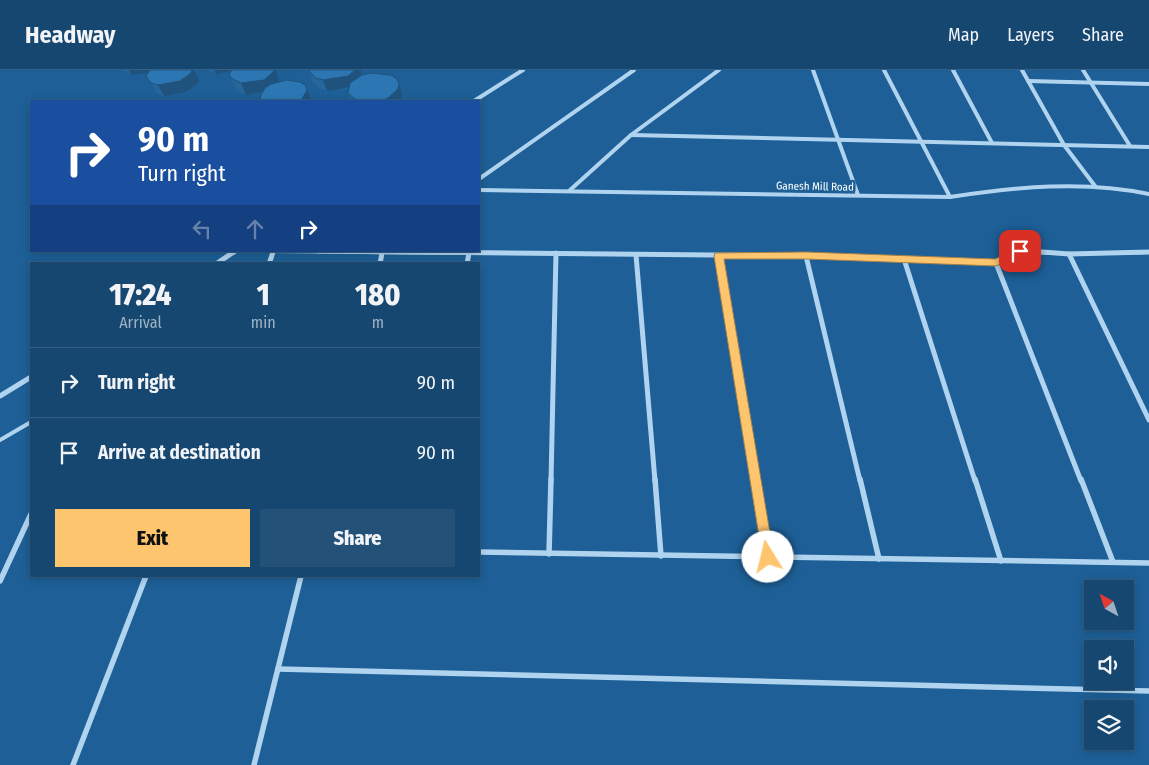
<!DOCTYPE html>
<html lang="en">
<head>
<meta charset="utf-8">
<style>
  :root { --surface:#164770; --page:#235178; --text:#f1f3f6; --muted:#9eb2c3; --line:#355f83; --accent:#fec56f }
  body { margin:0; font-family:"Fira Sans Condensed",sans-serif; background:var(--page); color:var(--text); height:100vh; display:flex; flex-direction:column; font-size:19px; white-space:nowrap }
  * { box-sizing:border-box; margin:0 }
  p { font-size:16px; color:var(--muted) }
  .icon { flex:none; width:28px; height:28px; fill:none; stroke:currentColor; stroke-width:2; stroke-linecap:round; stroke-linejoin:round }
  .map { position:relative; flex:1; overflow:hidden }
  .panel { position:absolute; left:30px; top:192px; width:450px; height:315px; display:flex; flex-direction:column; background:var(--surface); border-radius:0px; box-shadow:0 2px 8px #0003,0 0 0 1px var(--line) }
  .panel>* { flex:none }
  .guide { position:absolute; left:30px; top:30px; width:450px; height:152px; border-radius:0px; box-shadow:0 2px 8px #0003,0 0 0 1px var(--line); background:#1a4fa0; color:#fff; overflow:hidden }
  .needle { width:32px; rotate:320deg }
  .fabs { position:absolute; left:1084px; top:510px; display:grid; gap:10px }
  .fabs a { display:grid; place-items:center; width:50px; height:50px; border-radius:0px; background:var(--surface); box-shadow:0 2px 8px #0003,0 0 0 1px var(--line); font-size:25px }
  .pin { position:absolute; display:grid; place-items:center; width:42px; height:42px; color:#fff; margin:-21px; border-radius:10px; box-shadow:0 2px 8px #0006 }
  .me { position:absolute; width:55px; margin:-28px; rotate:351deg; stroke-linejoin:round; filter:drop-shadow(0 0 4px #0008) }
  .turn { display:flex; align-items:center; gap:18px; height:105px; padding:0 25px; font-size:22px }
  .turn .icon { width:65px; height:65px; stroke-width:2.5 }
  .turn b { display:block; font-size:35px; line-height:42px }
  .lanes { display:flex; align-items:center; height:48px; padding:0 25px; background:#0003; justify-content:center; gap:25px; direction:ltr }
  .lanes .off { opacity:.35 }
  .eta { display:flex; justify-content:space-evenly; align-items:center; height:85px; text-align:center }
  .eta b { font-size:30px; font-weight:800; line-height:35px }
  .cta { display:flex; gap:10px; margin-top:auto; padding:10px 25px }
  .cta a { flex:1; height:58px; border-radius:0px; background:var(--accent); color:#111; font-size:20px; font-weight:800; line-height:58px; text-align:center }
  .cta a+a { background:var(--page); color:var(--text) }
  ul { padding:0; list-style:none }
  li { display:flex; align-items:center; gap:15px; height:70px; padding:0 25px; border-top:1px solid var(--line) }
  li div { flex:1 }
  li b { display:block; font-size:19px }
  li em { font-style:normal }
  header { display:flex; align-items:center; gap:30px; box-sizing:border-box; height:70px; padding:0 25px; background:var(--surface); border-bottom:1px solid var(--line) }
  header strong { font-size:24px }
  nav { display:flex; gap:28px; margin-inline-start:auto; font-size:18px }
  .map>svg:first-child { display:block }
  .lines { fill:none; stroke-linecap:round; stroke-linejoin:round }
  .lane { stroke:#b0d4ef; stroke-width:4 }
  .street-far2 { stroke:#b0d4ef; stroke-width:4 }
  .street-far1 { stroke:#b0d4ef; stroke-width:5 }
  .street { stroke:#b0d4ef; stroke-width:5.5 }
  .wall { fill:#26669a }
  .shaded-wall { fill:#1f537d }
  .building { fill:#2c77b3; stroke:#1f537d }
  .route { fill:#fec56f; stroke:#a58048 }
  .labels { text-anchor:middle; stroke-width:5; stroke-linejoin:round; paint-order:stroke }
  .far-street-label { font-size:11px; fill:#fff; stroke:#1d5f96 }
</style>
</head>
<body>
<header>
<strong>Headway</strong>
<nav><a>Map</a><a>Layers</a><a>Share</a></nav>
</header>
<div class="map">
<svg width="1149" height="695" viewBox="0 0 1149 695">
  <rect width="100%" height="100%" fill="#1d5f96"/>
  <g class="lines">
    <!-- lane -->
    <polyline class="lane" points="0,370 31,352"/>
    <!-- street-far2 -->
    <g class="street-far2">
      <polyline points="813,0 858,125"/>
      <polyline points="884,0 950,127"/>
      <polyline points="953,0 992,73"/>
      <polyline points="1022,0 1064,75 1095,116"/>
      <polyline points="1083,0 1130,76"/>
      <polyline points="1028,11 1149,14"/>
      <polyline points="474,31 523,0"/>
      <polyline points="631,65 1149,77"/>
      <polyline points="479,109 634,0"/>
      <path d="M479 120 950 127C1017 117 1083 110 1149 124"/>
      <polyline points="569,121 631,65 719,0"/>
      <polyline points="268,181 453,183"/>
      <polyline points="233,183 236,181"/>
      <polyline points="1017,183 1021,181 1049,183"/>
      <polyline points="1120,183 1149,182"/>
    </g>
    <!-- street-far1 -->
    <g class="street-far1">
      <polyline points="318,181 806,186 996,193 1020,181"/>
      <polyline points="1029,181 1069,184 1149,182"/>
      <polyline points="1069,184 1149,350"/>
      <polyline points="636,185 655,411"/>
      <polyline points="718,186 755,411"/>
      <polyline points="806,186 860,411"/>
      <polyline points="904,189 975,411"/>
      <polyline points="996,193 1081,411"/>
      <polyline points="216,194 235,181"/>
      <polyline points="269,194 273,182"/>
      <polyline points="380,194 382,183"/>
      <polyline points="467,194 469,183"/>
      <polyline points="0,326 31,307"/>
      <polyline points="551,411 556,183"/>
    </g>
    <!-- street -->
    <g class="street">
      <polyline points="655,409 661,486"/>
      <polyline points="754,409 767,487"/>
      <polyline points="860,409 879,489"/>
      <polyline points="975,409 1001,491"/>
      <polyline points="1081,409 1113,492"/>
      <polyline points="479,482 1149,493"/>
      <polyline points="549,484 551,409"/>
      <polyline points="0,511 31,444"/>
      <polyline points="278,599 1149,621"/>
      <polyline points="73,695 146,506"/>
      <polyline points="254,695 301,506"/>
    </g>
  </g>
  <!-- wall -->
  <g class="wall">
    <polygon points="123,0 194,0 199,10 197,14 186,22 164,26 158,24 153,17 146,6 148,3 132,5"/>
    <polygon points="208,0 276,0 279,9 278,12 311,31 262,31 263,22 246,25 236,20 229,4 231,1 216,4"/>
    <polygon points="309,0 361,0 362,5 399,13 402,25 401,30 400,31 351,31 348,23 349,18 327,21 320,19 313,12"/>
  </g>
  <!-- shaded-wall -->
  <g class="shaded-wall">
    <polygon points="129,0 157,0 154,2 132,5"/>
    <polygon points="192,0 194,0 199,10 197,14 186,22 164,26 158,15"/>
    <polygon points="214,0 238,0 216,4"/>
    <polygon points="274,0 276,0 279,9 278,13 269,21 246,25 241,13"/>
    <polygon points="355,0 361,0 362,3 361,9 351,17 327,21 323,10"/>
    <polygon points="399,13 402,25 401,30 400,31 381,31"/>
    <polygon points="307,20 311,31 297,31"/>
  </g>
  <!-- building -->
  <g class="building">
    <polygon points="150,0 192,0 191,3 180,11 158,15 151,13 146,6"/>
    <polygon points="232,0 274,0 273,2 264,10 241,13 231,8 229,4"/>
    <polygon points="309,0 355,0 348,6 323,10 316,8 309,1"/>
    <polygon points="371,3 390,5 396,8 399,13 398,19 388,28 381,31 360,31 356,30 348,23 350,13 362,5"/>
    <polygon points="287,10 300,12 305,15 307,20 302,29 297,31 262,31 260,27 265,18 271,14"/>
  </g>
  <!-- route -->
  <polygon class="route" points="1020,178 1025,181 1024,184 996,196 806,189 724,189 774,487 772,491 768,493 763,491 714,186 715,183 806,182 995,189"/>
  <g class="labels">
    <!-- far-street labels -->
    <g class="far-street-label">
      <text transform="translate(815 116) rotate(1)" y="4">Ganesh Mill Road</text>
    </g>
  </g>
</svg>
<div class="fabs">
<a><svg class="needle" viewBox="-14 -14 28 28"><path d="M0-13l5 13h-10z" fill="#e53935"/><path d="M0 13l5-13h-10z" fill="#9eb2c3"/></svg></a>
<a><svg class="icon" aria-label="sound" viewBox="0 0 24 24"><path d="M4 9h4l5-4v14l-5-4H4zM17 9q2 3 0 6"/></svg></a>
<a><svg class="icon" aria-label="layers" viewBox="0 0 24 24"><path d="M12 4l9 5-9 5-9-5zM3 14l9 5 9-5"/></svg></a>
</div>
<div class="pin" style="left:1020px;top:181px;background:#d93025"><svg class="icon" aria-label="arrive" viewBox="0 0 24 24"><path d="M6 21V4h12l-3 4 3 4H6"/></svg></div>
<svg class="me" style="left:768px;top:487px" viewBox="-20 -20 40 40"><circle r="19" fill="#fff"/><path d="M0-13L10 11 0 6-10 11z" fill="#fec56f"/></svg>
<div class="guide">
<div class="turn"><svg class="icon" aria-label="right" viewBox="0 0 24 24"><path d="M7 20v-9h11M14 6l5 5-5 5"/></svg><div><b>90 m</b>Turn right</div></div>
<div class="lanes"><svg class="icon off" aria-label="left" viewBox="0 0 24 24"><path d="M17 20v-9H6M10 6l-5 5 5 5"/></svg><svg class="icon off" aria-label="ahead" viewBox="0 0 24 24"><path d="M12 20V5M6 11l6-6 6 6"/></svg><svg class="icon" aria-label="right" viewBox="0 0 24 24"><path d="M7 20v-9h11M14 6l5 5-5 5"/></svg></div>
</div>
<section class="panel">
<div class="eta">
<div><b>17:24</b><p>Arrival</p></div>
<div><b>1</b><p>min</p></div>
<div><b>180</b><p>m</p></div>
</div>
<ul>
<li><svg class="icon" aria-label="right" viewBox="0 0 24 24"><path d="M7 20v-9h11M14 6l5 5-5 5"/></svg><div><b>Turn right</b></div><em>90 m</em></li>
<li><svg class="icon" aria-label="arrive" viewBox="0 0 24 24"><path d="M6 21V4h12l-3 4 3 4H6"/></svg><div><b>Arrive at destination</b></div><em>90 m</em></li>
</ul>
<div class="cta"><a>Exit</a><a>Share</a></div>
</section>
</div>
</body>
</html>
